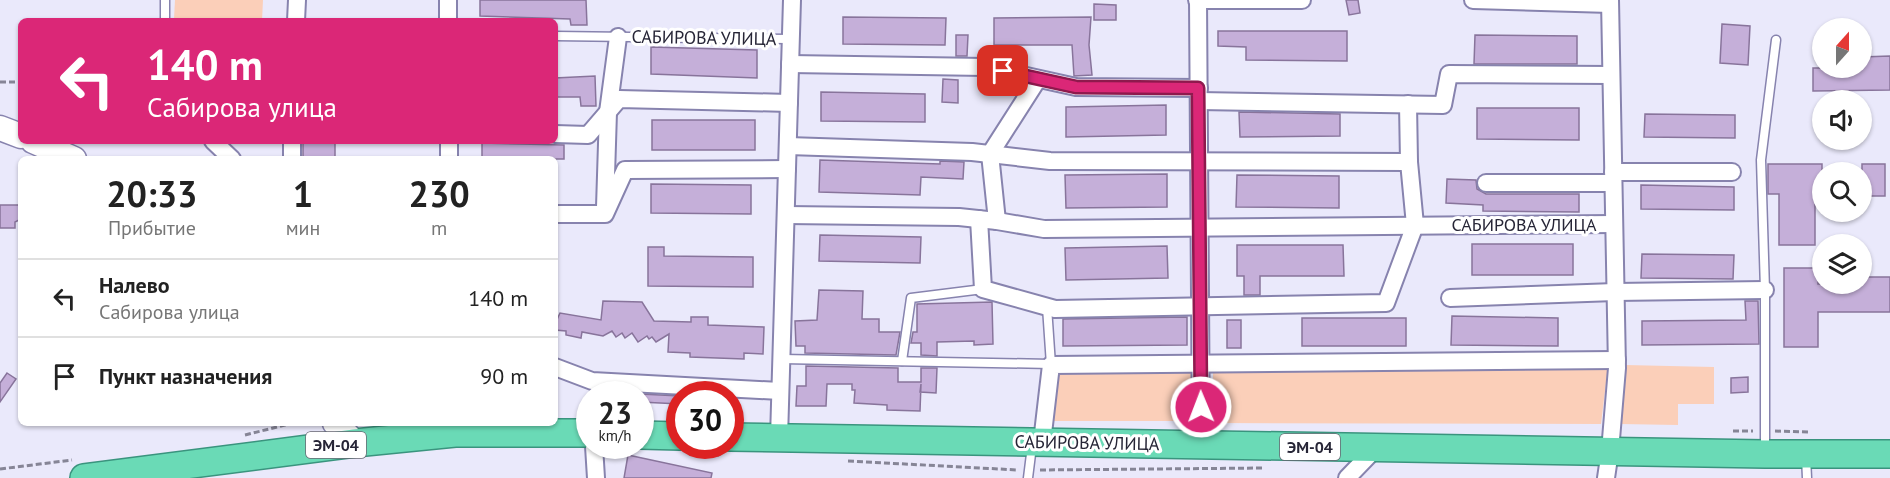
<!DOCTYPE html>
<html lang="ru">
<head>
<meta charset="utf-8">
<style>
  :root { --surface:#fff; --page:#f2f2f2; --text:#222; --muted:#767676; --line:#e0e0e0 }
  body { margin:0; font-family:"PT Sans",sans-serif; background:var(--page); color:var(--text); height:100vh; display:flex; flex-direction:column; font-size:22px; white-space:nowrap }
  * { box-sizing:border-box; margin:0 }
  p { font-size:20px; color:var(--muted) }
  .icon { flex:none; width:33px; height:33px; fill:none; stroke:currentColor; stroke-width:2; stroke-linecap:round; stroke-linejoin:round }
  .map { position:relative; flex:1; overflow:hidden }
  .side { position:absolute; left:18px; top:156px; width:540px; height:270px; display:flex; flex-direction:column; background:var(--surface); border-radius:9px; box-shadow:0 2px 4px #0004 }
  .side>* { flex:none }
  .top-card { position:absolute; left:18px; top:18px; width:540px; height:126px; border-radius:9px; box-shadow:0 2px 4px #0004; background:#db2777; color:#fff; overflow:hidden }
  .needle { width:39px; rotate:21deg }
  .fabs { position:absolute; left:1812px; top:18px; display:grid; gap:12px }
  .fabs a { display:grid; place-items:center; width:60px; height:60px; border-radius:50%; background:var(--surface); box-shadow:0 2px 4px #0004; font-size:30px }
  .speed { position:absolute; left:576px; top:381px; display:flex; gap:12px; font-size:30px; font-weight:700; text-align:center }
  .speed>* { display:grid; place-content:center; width:78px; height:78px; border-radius:50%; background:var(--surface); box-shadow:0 2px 4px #0004; line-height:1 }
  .speed small { font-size:15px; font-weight:400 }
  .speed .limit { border:9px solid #d22; background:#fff; color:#111 }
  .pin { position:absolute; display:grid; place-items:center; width:51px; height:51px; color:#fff; margin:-26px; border-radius:12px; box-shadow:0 3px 9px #0006 }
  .me { position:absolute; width:66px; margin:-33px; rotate:359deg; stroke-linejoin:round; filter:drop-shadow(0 0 4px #0008) }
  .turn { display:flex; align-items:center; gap:21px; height:126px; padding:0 30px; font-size:27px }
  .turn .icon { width:78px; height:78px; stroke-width:2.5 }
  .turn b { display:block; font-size:42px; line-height:51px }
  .eta { display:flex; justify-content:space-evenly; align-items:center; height:102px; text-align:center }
  .eta b { font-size:36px; font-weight:700; line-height:42px }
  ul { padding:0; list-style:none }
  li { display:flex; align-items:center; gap:18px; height:78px; padding:0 30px; border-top:2px solid var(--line) }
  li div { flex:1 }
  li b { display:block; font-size:22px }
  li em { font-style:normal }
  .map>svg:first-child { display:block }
  .green { fill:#fbcfb9 }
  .building { fill:#c5afd9; stroke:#88749b; stroke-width:1.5 }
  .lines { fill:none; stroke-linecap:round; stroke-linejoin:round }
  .service-casing { stroke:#8783ae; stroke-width:11 }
  .minor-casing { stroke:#8783ae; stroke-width:20 }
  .secondary-casing { stroke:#8783ae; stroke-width:27 }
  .trunk-casing { stroke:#3a947e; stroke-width:30 }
  .path { stroke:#868596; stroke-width:3; stroke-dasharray:6 3; stroke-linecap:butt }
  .service { stroke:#fff; stroke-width:8 }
  .minor { stroke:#fff; stroke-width:16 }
  .secondary { stroke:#fff; stroke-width:24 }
  .trunk { stroke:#6adab6; stroke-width:27 }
  .route-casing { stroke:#8e194d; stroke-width:15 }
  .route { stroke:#db2777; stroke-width:10 }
  .labels { text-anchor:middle; stroke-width:6; stroke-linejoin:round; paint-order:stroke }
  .shield { fill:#fff; stroke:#676672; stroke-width:1.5 }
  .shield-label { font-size:16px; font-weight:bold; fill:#262536 }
  .street-label { font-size:18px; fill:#262536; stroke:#fff }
</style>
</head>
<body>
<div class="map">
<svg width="1890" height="478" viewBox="0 0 1890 478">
  <rect width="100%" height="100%" fill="#eae9fb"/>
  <!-- green -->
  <g class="green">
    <polygon points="175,0 263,0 262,21 174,19"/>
    <polygon points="1625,365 1714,367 1714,404 1678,404 1678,425 1620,424"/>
    <polygon points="1608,366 1601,424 1213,423 1213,370"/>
    <polygon points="1059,371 1195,372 1192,421 1051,421"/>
  </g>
  <!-- building -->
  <g class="building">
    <polygon points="480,0 586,0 587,25 571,25 570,19 480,16"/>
    <polygon points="1346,0 1358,0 1360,13 1349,15"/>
    <polygon points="1094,4 1116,5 1116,20 1094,20"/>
    <polygon points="843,17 946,18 945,45 843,44"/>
    <polygon points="1091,17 1089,45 1092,75 1074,76 1072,45 994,45 994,18"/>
    <polygon points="1722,24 1750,26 1748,65 1720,63"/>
    <polygon points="1218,31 1347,31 1347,61 1246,60 1246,47 1218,46"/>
    <polygon points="956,35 968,35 967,56 956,56"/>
    <polygon points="1475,35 1577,36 1577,64 1474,64"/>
    <polygon points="651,47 757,50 757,78 651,74"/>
    <polygon points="1890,56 1890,90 1813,91 1813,68 1862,68 1862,57"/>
    <polygon points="595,76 596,106 581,106 580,97 555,97 555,78"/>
    <polygon points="943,79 958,80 958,103 942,102"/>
    <polygon points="821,92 925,94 925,122 821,121"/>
    <polygon points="1166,105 1166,135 1066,137 1066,107"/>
    <polygon points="1477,108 1579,108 1579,140 1477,139"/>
    <polygon points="1239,112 1340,114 1340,136 1240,137"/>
    <polygon points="1645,114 1735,115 1735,138 1644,137"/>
    <rect x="652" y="120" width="103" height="30"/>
    <rect x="303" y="141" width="32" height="18"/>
    <polygon points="482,143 564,145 564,159 482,159"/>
    <polygon points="820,160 940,164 940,161 964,162 963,179 921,177 920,195 819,192"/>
    <polygon points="1768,164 1822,164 1822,196 1815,196 1815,245 1779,245 1779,194 1768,194"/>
    <rect x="1862" y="164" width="23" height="32"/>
    <polygon points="1167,174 1167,207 1066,208 1065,175"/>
    <polygon points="1237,175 1339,176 1339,208 1236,207"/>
    <polygon points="1447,179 1476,180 1477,189 1486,194 1579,194 1579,212 1483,211 1483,205 1446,203"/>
    <polygon points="651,184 751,185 751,214 651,213"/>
    <polygon points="1641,185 1734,187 1734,210 1641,209"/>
    <polygon points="0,205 21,205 21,219 15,222 15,228 0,228"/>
    <polygon points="820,235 921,237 920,263 819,261"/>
    <rect x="1472" y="244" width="101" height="31"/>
    <polygon points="1237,245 1343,245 1344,276 1260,276 1260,295 1244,295 1244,276 1237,276"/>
    <polygon points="1167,246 1168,278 1066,280 1065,248"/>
    <polygon points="648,247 664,247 664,256 753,257 753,287 648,286"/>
    <polygon points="1642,254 1734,255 1733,279 1641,278"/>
    <polygon points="1784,268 1818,268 1818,284 1862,284 1862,277 1890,277 1890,312 1818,312 1818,347 1784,347"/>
    <polygon points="819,290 863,291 862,319 879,319 879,332 900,332 896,355 805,353 805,346 796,346 795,321 817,320"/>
    <polygon points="603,301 642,302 654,321 691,322 691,317 708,317 708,325 764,327 763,354 744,353 744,359 690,357 690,353 668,352 669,334 656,342 652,337 649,339 647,336 638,342 632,333 625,338 622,333 616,337 612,331 603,336 582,332 581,338 566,335 566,331 555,330 555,324 560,313 601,320"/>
    <polygon points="1745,301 1758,301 1759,344 1642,345 1642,321 1746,320"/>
    <polygon points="992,302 993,344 974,345 974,341 937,342 937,356 921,355 921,343 911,343 913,332 917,332 917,304"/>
    <polygon points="1452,316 1558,318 1558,346 1451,345"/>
    <polygon points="1187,317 1187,345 1063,346 1063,319"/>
    <rect x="1302" y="318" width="104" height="28"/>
    <rect x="1227" y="320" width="14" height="28"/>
    <polygon points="806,366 898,368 898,382 921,382 921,368 937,368 936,393 920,392 921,384 920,411 887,410 887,405 854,403 855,390 852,390 852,384 827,384 826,406 796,406 797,386 806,386"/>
    <polygon points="7,373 16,379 0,402 0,383"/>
    <polygon points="1748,377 1748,392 1731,393 1731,378"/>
    <polygon points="640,394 680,396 680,404 640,402"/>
    <polygon points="628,455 712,473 711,478 624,478"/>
  </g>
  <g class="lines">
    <!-- service casing -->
    <g class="service-casing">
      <g id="service">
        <polyline points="165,0 165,21"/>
        <polyline points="555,36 791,39"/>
        <polyline points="1047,307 1051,365"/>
        <polyline points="782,359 1051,364"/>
        <polyline points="902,361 911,298 983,289"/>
        <polyline points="1765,449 1765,290 1761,160 1776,40"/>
        <polyline points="1806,457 1807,478"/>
        <polyline points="1028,478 1032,446"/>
      </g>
    </g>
    <!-- minor casing -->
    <g class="minor-casing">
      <g id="minor">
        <polyline points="448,0 448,21"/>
        <polyline points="1197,0 1302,0"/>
        <polyline points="1198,0 1201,445"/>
        <polyline points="1473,0 1610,4"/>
        <polyline points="296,21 297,0"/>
        <polyline points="790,64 985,67 1076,87 1199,88"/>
        <polyline points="1199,101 1443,105 1449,74 1611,75"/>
        <polyline points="555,134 588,135 619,99 789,103"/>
        <polyline points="213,141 232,159"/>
        <polyline points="449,141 449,159"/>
        <polyline points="788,146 972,152 1050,161 1409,162"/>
        <polyline points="292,159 292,141"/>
        <polyline points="1613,172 1732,172"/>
        <polyline points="1486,183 1613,183"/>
        <polyline points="605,207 608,112 618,37"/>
        <polyline points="555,214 605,214 625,170 787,169"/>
        <polyline points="786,215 959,217 997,221 1044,229 1614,224"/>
        <polyline points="979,219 983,289 1055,309 1386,303 1415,225 1409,162 1408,104"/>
        <polyline points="997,221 990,154 1038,79"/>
        <polyline points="1450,298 1615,292 1765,290"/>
        <polyline points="555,367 592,381 780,391"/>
        <polyline points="779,438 792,0"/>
        <polyline points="1042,442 1051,365 1617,360"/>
        <polyline points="594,446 596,478"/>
        <polyline points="1347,478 1376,448"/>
        <polyline points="1606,478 1610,451 1617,368 1610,0"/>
      </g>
    </g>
    <!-- secondary casing -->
    <g class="secondary-casing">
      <g id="secondary">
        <polyline points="0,128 21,136"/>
        <polyline points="33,141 74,159"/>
        <polyline points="335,423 355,443"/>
      </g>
    </g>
    <!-- trunk casing -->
    <g class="trunk-casing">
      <g id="trunk">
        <polyline points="640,435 680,436"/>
        <polyline points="730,437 1765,454 1890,454"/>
        <polyline points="84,478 355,443 455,433 590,433"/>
      </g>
    </g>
    <!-- path -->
    <g class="path">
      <polyline points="0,82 21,82"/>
      <polyline points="1733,431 1753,431"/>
      <polyline points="1775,431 1810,432"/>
      <polyline points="245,435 293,423"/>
      <polyline points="608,450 626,451"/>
      <polyline points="689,454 719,455"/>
      <polyline points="848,461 1018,470"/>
      <polyline points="0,469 72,460"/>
      <polyline points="1040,470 1264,468"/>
    </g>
    <!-- service -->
    <use href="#service" class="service"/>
    <!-- minor -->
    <use href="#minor" class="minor"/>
    <!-- secondary -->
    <use href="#secondary" class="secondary"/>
    <!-- trunk -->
    <use href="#trunk" class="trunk"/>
  </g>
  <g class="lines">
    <!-- route casing -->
    <g class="route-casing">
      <polyline id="route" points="1003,71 1076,87 1198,88 1201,407"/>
    </g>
    <!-- route -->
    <use href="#route" class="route"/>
  </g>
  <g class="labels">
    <!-- shield labels -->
    <g class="shield">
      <rect x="306" y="432" width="60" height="26" rx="4.5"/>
      <rect x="1280" y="434" width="60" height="26" rx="4.5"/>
    </g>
    <g class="shield-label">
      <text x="336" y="451">ЭМ-04</text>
      <text x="1310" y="453">ЭМ-04</text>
    </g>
    <!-- street labels -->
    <g class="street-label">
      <text transform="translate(704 38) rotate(1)" y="6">САБИРОВА УЛИЦА</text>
      <text x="1524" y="231">САБИРОВА УЛИЦА</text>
      <text transform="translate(1087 443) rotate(1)" y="6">САБИРОВА УЛИЦА</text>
    </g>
  </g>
</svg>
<div class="fabs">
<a><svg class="needle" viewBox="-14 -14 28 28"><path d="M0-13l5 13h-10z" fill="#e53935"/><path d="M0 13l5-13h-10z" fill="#767676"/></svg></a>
<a><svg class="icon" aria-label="sound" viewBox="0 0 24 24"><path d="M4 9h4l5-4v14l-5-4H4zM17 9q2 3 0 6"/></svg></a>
<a><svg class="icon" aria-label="search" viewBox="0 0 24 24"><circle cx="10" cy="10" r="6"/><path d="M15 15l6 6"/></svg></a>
<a><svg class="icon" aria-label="layers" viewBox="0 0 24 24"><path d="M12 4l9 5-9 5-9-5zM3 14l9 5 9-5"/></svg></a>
</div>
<div class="speed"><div>23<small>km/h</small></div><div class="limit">30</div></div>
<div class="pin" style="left:1003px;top:71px;background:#d93025"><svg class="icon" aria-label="arrive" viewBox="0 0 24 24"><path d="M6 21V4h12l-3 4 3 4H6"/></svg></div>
<svg class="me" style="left:1201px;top:407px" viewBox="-20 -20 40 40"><circle r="17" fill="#db2777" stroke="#fff" stroke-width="3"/><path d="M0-11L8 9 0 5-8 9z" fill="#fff"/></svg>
<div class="top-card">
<div class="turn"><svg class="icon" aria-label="left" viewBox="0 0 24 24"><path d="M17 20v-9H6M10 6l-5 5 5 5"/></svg><div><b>140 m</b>Сабирова улица</div></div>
</div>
<section class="side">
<div class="eta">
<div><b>20:33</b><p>Прибытие</p></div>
<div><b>1</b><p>мин</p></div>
<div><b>230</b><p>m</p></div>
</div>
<ul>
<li><svg class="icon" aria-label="left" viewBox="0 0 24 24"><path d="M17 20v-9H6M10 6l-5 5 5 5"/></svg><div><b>Налево</b><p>Сабирова улица</p></div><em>140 m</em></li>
<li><svg class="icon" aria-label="arrive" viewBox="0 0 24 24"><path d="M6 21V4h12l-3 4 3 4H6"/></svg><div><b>Пункт назначения</b></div><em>90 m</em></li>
</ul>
</section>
</div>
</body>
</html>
